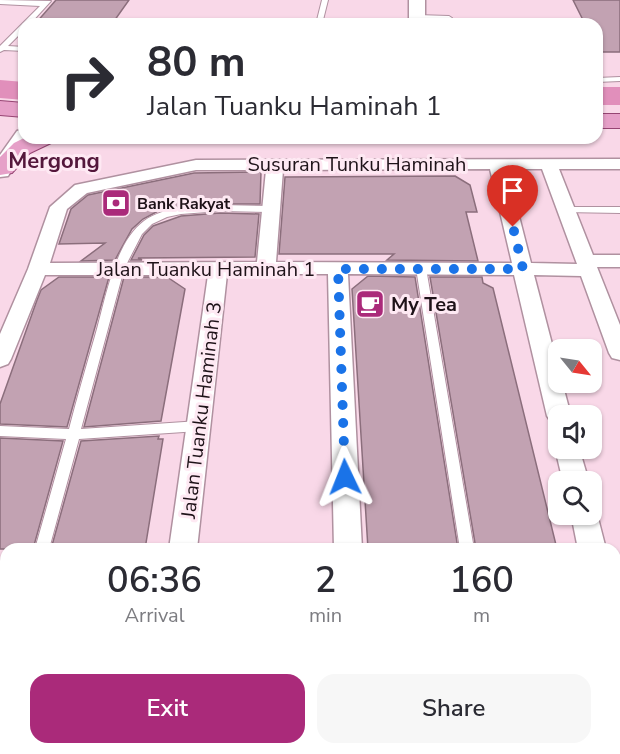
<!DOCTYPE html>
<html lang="en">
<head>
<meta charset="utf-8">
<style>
  :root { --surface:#fff; --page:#f7f7f7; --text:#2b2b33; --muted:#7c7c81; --accent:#aa2a7a }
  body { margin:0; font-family:"Nunito Sans",sans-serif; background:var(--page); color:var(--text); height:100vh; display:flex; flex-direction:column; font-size:22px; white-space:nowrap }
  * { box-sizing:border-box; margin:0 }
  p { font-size:20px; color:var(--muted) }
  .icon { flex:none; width:33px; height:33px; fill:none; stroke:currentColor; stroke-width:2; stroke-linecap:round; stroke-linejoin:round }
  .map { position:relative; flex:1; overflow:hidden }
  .details { position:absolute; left:0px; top:543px; width:621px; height:212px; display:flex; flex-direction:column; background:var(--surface); border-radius:18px 18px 0 0; box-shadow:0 2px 4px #0004 }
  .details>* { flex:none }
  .banner { position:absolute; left:18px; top:18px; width:585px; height:126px; border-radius:18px; box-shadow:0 2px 4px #0004; background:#fff; color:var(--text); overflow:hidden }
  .needle { width:39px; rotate:120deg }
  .buttons { position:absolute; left:548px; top:339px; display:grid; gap:12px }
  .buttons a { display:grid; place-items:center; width:54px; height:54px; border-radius:12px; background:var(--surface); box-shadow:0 2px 4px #0004; font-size:30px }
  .pin { position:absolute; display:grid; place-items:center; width:51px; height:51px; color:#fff; margin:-62px -26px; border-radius:50% 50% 50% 0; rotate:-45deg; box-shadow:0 0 6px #0007 }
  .pin .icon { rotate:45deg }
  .me { position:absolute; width:66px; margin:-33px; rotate:358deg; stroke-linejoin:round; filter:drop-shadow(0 0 4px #0008) }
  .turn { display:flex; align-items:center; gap:21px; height:126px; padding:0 30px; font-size:27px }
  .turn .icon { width:78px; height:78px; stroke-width:2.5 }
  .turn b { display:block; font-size:42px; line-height:51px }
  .eta { display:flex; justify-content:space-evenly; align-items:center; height:102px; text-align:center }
  .eta b { font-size:36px; font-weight:600; line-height:42px }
  .action { display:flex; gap:12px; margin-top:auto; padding:12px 30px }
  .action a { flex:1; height:69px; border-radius:18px; background:var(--accent); color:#fff; font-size:24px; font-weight:600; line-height:69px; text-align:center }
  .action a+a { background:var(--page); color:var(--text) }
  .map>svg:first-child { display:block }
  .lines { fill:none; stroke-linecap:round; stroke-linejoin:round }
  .river { fill:#e18fbb; fill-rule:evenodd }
  .building { fill:#c2a2b2; stroke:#8b6e7c; stroke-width:1.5 }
  .service-casing { stroke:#b091a0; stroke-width:2 }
  .minor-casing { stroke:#b091a0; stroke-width:3 }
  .tertiary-casing { stroke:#b091a0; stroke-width:3 }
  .primary-casing { stroke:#964573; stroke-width:2 }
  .service { fill:#fff; fill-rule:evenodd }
  .minor { fill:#fff; fill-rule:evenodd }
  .tertiary { fill:#fff; fill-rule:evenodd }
  .primary { fill:#e6a0c8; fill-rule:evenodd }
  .route { stroke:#1a73e8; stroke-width:10; stroke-dasharray:0 18 }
  .labels { text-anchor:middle; stroke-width:6; stroke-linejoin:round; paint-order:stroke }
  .far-poi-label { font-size:16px; font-weight:bold; fill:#1e1218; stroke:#fee9f3; text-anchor:start }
  .street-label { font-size:20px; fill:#1e1218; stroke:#fee9f3 }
  .poi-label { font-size:20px; font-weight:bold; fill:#1e1218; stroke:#fee9f3; text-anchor:start }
  .far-district-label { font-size:22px; font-weight:bold; fill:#54173b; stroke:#fee9f3 }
</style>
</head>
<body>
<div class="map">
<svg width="620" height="754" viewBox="0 0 620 754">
  <rect width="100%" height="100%" fill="#f9d8e8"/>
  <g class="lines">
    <!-- river -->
    <g class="river">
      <polygon points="0,80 24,82 24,100 0,98"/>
      <rect x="597" y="87" width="23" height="18"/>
    </g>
  </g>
  <!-- building -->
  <g class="building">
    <polygon points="56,0 129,0 112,24 35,24"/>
    <polygon points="573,0 620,0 620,52 597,52 597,24 585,24"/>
    <polygon points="261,172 260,204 201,204 160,210 143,219 132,229 115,260 81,261 105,243 59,244 71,209 88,195 194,173"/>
    <polygon points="455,176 470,185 477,212 466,212 478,261 387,260 394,254 279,254 285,177"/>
    <polygon points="220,213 259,214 255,257 138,258 142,260 131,260 144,235 153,226 181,216"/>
    <polygon points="368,276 415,277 458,549 368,549 352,289"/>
    <polygon points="59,277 109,277 67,427 0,424 0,404 37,300 41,290"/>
    <polygon points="124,277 167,277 185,289 161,421 84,427"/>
    <polygon points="430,277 482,277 483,283 493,288 557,549 476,549"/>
    <polygon points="159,436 158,439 163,439 145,549 51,549 81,441"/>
    <polygon points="0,438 63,441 33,549 0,549"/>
  </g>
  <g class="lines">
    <!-- service casing -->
    <g class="service-casing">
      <g id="service">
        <polygon points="0,0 51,1 30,24 24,24 24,30 8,46 24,47 24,51 4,50 0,52 0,46 40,6 0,4"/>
        <polygon points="322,0 328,0 322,24 316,24"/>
        <polygon points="417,15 449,16 452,18 453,24 447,24 446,20 415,18 415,16"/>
        <polygon points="620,77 620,81 597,82 597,78"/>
        <path d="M220 205 271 206 276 209 271 212 220 211 181 214 167 217 152 224 142 234 124 269 81 429 199 421 203 423 205 426 203 429 199 431 79 439 49 549H35L66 439 0 436V426L69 429C77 398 86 367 95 336 105 302 114 243 144 221 165 206 196 206 220 205Z"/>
        <polygon points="566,207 620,207 620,213 563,212 561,210"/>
        <polygon points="421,265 426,268 474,549 460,549 416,268"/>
        <polygon points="6,673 6,709 0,711 0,676"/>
      </g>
    </g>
    <!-- minor casing -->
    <g class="minor-casing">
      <g id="minor">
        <path d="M620 159V169H559L593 255H620V267H597L620 325V360L612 358 609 353 581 276 534 275 558 367V382H562L571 416H558V424L551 422 547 416 514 275 348 274 362 549H334L328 274H227L197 549H169L208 275H45L11 359 8 364 0 367V334L28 269 50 207 75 185 196 160ZM490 169 512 263 276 262 283 170ZM507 169H542L577 264 531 263ZM196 170H266L257 262 50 263 67 209 87 193Z"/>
        <polygon points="558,442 558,448 579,448 589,482 563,482 555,448"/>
        <polygon points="591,506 597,514 606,549 578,549 571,514 591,514"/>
        <polygon points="615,626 620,628 620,674 615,672"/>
        <polygon points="620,698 620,730 615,732 615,700"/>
        <rect x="0" y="712" width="6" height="32"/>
        <polygon points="200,748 232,748 231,754 199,754"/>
      </g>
    </g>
    <!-- tertiary casing -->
    <g class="tertiary-casing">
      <g id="tertiary">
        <rect x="409" y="0" width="16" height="24"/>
        <polygon points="24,129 24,138 32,138 8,176 0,177 0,155 17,131"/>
      </g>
    </g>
    <!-- primary casing -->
    <g class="primary-casing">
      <g id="primary">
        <polygon points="0,101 24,103 24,117 0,115"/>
        <rect x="597" y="114" width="23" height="14"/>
        <polygon points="24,138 55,138 51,143 30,153 12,173 0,175 0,157 14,143"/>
      </g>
    </g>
    <!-- service -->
    <use href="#service" class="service"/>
    <!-- minor -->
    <use href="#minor" class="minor"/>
    <!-- tertiary -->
    <use href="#tertiary" class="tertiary"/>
    <!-- primary -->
    <use href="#primary" class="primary"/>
  </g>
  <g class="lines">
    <!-- route -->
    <polyline class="route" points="345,477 338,269 523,269 513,227"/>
  </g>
  <!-- icons -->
  <defs>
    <g id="bank-square" transform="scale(1.5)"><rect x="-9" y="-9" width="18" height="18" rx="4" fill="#aa2a7a" stroke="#fee9f3"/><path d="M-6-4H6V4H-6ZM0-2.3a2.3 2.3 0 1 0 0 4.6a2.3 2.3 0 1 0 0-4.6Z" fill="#fff"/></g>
    <g id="cafe-square" transform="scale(1.5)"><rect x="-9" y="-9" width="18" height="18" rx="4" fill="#aa2a7a" stroke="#fee9f3"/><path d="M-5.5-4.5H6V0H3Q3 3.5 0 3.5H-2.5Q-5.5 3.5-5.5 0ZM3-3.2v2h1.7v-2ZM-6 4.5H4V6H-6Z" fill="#fff"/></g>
  </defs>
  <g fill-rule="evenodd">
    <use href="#bank-square" x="116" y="203"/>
    <use href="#cafe-square" x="370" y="304"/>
  </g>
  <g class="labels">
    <!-- far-poi labels -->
    <g class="far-poi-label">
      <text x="137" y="209">Bank Rakyat</text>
    </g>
    <!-- street labels -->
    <g class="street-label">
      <text x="357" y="171">Susuran Tunku Haminah</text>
      <text x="206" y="276">Jalan Tuanku Haminah 1</text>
      <text transform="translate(201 410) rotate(-83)" y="7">Jalan Tuanku Haminah 3</text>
    </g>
    <!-- poi labels -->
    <g class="poi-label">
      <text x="391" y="311">My Tea</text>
    </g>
    <!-- far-district labels -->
    <g class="far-district-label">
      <text x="54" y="168">Mergong</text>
    </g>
  </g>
</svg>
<div class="buttons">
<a><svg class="needle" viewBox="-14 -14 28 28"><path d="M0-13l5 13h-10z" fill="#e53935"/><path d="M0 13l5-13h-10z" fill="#7c7c81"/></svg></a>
<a><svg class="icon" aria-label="sound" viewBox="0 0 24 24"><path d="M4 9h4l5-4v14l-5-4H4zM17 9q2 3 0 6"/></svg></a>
<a><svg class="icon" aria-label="search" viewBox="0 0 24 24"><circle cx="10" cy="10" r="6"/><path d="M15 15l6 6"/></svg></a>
</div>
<div class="pin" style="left:513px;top:227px;background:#d93025"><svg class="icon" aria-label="arrive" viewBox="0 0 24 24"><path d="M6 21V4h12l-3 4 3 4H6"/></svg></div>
<svg class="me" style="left:345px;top:477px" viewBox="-20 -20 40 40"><path d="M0-17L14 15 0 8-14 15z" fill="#1a73e8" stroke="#fff" stroke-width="4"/></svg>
<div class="banner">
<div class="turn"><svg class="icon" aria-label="right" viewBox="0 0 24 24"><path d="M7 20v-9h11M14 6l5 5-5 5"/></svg><div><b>80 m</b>Jalan Tuanku Haminah 1</div></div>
</div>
<section class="details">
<div class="eta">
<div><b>06:36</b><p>Arrival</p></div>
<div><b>2</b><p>min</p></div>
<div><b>160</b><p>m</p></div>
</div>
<div class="action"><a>Exit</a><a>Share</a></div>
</section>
</div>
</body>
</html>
